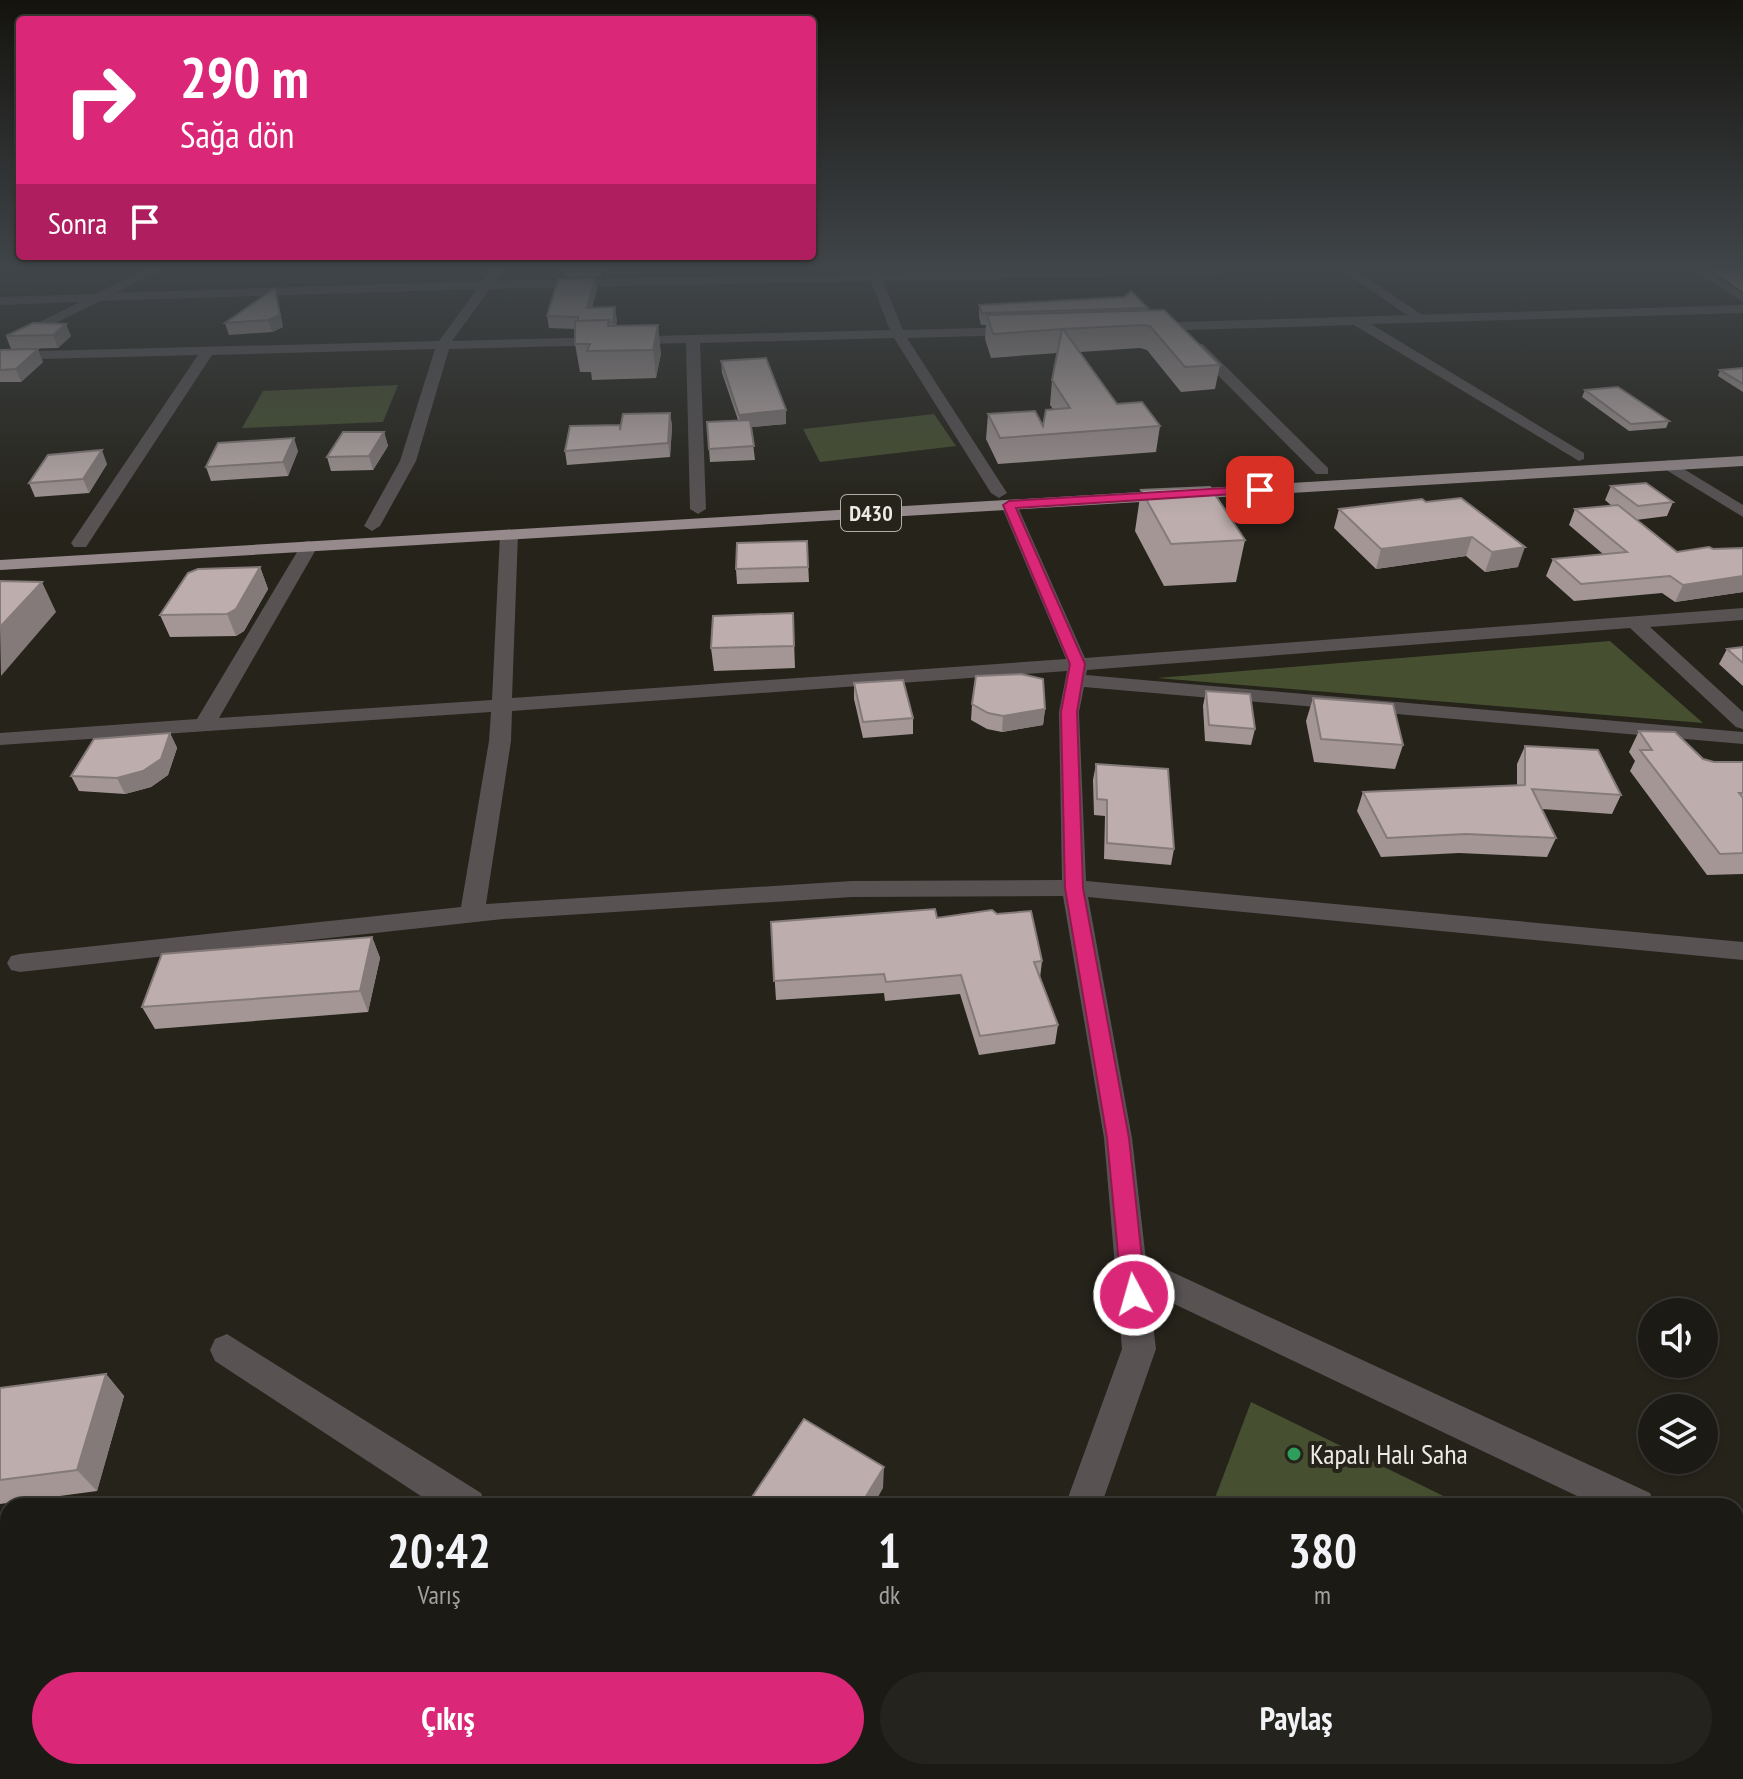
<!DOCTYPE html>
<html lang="tr">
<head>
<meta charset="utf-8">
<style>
  :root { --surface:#1c1a14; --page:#25231d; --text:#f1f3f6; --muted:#a0a1a0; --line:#3a3834; --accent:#db2777 }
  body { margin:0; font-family:"PT Sans Narrow",sans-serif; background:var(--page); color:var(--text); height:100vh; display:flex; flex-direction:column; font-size:30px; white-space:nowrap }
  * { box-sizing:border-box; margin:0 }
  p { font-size:26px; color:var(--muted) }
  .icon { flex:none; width:44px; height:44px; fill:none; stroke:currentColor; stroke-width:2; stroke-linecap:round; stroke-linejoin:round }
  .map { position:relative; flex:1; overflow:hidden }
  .side { position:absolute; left:0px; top:1498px; width:1744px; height:282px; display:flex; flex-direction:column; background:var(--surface); border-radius:24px 24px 0 0; box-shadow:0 2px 6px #0004,0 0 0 2px var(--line) }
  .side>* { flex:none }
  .hud { position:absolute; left:16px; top:16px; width:800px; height:244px; border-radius:8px; box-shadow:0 2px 6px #0004,0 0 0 2px var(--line); background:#db2777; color:#fff; overflow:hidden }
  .controls { position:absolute; left:1638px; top:1298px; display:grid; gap:16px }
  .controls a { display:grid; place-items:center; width:80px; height:80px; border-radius:50%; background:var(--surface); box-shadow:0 2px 6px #0004,0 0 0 2px var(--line); font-size:40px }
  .pin { position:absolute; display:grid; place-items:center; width:68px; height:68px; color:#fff; margin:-34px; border-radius:16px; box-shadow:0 4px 12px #0006 }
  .me { position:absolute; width:88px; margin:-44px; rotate:354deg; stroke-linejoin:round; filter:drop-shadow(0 0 6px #0008) }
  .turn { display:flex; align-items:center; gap:28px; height:168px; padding:0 32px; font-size:36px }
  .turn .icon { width:104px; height:104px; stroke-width:2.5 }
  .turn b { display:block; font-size:56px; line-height:68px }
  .then { display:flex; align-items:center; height:76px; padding:0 32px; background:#0003; gap:16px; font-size:30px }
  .eta { display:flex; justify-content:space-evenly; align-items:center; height:136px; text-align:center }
  .eta b { font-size:48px; font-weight:700; line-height:56px }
  .primary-button { display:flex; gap:16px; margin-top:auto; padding:16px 32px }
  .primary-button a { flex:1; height:92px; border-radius:48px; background:var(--accent); color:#fff; font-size:32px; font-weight:700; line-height:92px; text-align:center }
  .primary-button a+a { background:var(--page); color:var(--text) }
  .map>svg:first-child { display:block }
  .education { fill:#342430 }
  .green { fill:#464f2f }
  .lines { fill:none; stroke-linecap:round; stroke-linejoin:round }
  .minor { fill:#585253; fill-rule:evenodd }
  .tertiary { fill:#585253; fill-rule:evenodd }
  .trunk { fill:#968a8c; fill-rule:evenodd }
  .wall { fill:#a39695 }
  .shaded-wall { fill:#847a79 }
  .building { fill:#bdaead; stroke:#847a79; stroke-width:2 }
  .route { fill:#db2777; stroke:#8e194d; stroke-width:2 }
  .leisure-dot { fill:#2e9e5b; stroke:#25231a; stroke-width:3 }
  .labels { text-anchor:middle; stroke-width:8; stroke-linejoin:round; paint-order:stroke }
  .shield { fill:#25231a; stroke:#b0aea7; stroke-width:2 }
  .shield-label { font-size:22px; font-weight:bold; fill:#ebeae4 }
  .near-poi-label { font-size:28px; fill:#ebeae4; stroke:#25231a; text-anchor:start }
</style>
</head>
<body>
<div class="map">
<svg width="1743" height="1779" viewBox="0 0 1743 1779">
  <rect width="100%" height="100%" fill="#25231a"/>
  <!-- education -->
  <polygon class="education" points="657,267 865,267 867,273 655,280"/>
  <!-- green -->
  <g class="green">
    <polygon points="398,385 383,422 242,428 263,391"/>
    <polygon points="934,414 956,446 820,462 803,429"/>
    <polygon points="1610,641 1703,723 1157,678"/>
    <polygon points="1251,1402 1464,1506 1212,1506"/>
  </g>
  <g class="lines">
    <!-- minor -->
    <g class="minor">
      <path d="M150 267H165L116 293 482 281 493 267H505L495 281 869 274 866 267H878L881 274 1239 267 1209 275 883 281 903 330 1017 327 1024 331 1017 335 907 338 1007 493 999 498 991 493 894 338 700 343 706 509 698 514 690 509 686 343 449 349 416 461 380 526 372 531 364 526 400 461 435 349 212 355 86 547H74L71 543 198 355 0 360V352L439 341 477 289 100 301 20 341 15 340V334L80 302 0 305V297L96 294ZM871 281 890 330 452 341 490 289Z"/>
      <polygon points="1743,305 1743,313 1371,324 1584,453 1584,459 1579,461 1354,325 1150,331 1144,327 1150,323"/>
      <polygon points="1193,344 1203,344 1328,468 1328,474 1316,474 1193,350"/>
      <polygon points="1669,460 1743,505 1743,517 1663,468 1663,462"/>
      <path d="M1009 500 1017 505 1085 658 1743 608V620L1650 627 1743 712V729L1736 727 1630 628 1087 670 1086 675 1743 732V744L1084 687 1079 712 1086 881 1743 942V960L1088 897 1132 1138 1146 1260 1650 1493 1655 1506H1598L1149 1292 1156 1349 1101 1506H1065L1122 1349 1104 1138 1063 896 852 897 503 919 20 972 11 970 7 963 11 956 20 954 461 907 489 741 491 712 0 745V733L197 719 303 542 309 541 318 546 219 718 492 700 500 534 509 529 518 534 512 698 1066 659 1001 505ZM1067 671 1059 712 1062 880 852 881 486 904 511 741 512 711Z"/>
      <polygon points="227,1334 481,1493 486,1506 436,1506 215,1361 210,1350 215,1339"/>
      <polygon points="1736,1533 1743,1536 1743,1575 1736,1572"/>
      <polygon points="856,1772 906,1772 909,1779 859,1779"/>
      <polygon points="921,1772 964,1772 961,1779 918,1779"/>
    </g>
    <!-- tertiary -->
    <g class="tertiary">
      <polygon points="1337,267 1351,267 1425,317 1414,320"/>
      <polygon points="1688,267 1702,267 1743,293 1743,302"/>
    </g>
    <!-- trunk -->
    <polygon class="trunk" points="1743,456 1743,466 0,570 0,560"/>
  </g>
  <!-- wall -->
  <g class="wall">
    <polygon points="563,267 603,267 601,276 564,277"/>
    <polygon points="1707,267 1743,267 1743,292"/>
    <polygon points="275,288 283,327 272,332 229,335 225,323"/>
    <polygon points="597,290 592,308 617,320 616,326 661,353 656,378 592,380 591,372 580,372 575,344 575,329 549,328 547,316"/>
    <polygon points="979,305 1148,308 1148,310 1220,365 1215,389 1181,392 1147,350 1140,348 1080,352 1117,404 1160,426 1156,452 998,464 986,439 988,414 1043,426 1053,409 1050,405 1052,380 1057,353 991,358 985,339 986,325 981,325 979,317"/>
    <polygon points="33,323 71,336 58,348 11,349 6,336"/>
    <polygon points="0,350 43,362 21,382 0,382"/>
    <polygon points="721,361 786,424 751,427 755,460 710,462 707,422 738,420 722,373"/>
    <polygon points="1743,368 1743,392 1718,376 1720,370"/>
    <polygon points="1585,390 1669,421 1666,428 1629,431 1582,397"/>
    <polygon points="670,413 672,426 670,457 567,465 565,451 620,425"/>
    <polygon points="384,432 388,446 373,470 331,471 327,457"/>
    <polygon points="298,451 288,476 211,481 206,467"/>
    <polygon points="107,464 89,493 35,497 29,483"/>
    <polygon points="1611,486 1673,502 1667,516 1636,520 1677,552 1743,548 1743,592 1675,602 1662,593 1574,601 1546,576 1553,559 1603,554 1569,525 1575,509 1612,506 1605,500"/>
    <polygon points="1141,490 1245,540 1236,582 1164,586 1135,531"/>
    <polygon points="1422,499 1518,567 1485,572 1466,556 1376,569 1334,528 1339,509"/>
    <polygon points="807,541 809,582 737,584 736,569"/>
    <polygon points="260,567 268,589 244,631 236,636 170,637 160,615"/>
    <polygon points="793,613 795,668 714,671 711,648"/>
    <polygon points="1743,647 1743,686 1719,664 1727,649"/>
    <polygon points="854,683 913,718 913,734 863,738 854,699"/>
    <polygon points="1206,691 1255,729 1251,745 1205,741 1203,706"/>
    <polygon points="1313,698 1403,745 1395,769 1314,762 1306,721"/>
    <polygon points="972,704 1045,709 1043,725 1002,732 987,729 971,720"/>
    <polygon points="1639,731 1703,759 1714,762 1743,762 1743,874 1707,875 1630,771 1635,761 1629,752"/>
    <polygon points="170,733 177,748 168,775 151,787 125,794 79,791 71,776"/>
    <polygon points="1525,746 1621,795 1612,814 1542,809 1556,838 1547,857 1459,853 1381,857 1357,811 1363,792 1517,785 1517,764"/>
    <polygon points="1096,764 1174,849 1171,865 1104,859 1105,816 1094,815 1093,780"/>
    <polygon points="937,918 1042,961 1040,978 1058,1025 1055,1044 979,1055 960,994 885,1001 884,993 776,1000 771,922"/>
    <polygon points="372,937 380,958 368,1012 155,1029 142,1007"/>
    <polygon points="106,1374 124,1396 97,1491 0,1504 0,1388"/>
    <polygon points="1065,1772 1170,1772 1171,1779 1067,1779"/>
  </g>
  <!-- shaded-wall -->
  <g class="shaded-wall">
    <polygon points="595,278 597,290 588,320 587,308"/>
    <polygon points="275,288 283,327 272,332 268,320"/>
    <polygon points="615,307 617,320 615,334 613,322"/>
    <polygon points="66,324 71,336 58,348 53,335"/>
    <polygon points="658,325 661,353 656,378 653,350"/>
    <polygon points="38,349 43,362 21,382 16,369"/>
    <polygon points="786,410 786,424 740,428 739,415"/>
    <polygon points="670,413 672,426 670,457 668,443"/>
    <polygon points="384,432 388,446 373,470 369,456"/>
    <polygon points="294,438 298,451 288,476 283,462"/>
    <polygon points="102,450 107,464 89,493 83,479"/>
    <polygon points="1472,537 1466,556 1376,569 1381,549"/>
    <polygon points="1525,547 1518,567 1485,572 1492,552"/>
    <polygon points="260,567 268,589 244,631 236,636 227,614"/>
    <polygon points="1743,576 1743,592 1675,602 1683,585"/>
    <polygon points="42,582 56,612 1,676 0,627"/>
    <polygon points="1045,709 1043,725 1002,732 1003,716"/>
    <polygon points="170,733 177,748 168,775 151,787 125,794 117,778"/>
    <polygon points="372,937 380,958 368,1012 360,991"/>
    <polygon points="106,1374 124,1396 97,1491 77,1470"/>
    <polygon points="884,1467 883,1488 873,1506 860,1506"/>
    <polygon points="641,1772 647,1772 647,1779 642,1779"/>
  </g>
  <!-- building -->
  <g class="building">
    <polygon points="1728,267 1743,267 1743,277"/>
    <polygon points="595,278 587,308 615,307 613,322 608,322 609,320 578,321 578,317 547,316 558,279"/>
    <polygon points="275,288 280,315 268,320 225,323"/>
    <polygon points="1131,291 1148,308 982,313 979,305 1124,297"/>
    <polygon points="1164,310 1220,365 1185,367 1150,326 1143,325 1063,329 1117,404 1142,402 1160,426 1000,438 988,414 1035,411 1043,426 1046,410 1070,408 1052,380 1062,329 993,334 987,315"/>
    <polygon points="609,320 608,326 658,325 653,350 587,351 590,344 575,344 575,321"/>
    <polygon points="33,323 66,324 53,335 6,336"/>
    <polygon points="38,349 16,369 0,370 0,350"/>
    <polygon points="766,358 786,410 739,415 721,361"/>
    <polygon points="1743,368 1743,384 1720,370"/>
    <polygon points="1618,387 1669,421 1631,424 1585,390"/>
    <polygon points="670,413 668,443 565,451 570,426 620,425 620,430 623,414"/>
    <polygon points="750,420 754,446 709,449 707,422"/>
    <polygon points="343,432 384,432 369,456 327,457"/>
    <polygon points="294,438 283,462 206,467 218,443"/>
    <polygon points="102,450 83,479 29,483 48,455"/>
    <polygon points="1646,483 1673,502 1638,506 1611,486"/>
    <polygon points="1210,487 1245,540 1171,544 1141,490"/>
    <polygon points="1461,498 1525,547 1492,552 1472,537 1381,549 1339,509 1422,499 1426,502"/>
    <polygon points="1618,505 1677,552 1709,547 1713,549 1743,548 1743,576 1683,585 1670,576 1581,584 1553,559 1627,552 1575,509"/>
    <polygon points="807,541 808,567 736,569 737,543"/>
    <polygon points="260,567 236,609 227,614 160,615 188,573 198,569"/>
    <polygon points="0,581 42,582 0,627"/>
    <polygon points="793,613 794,646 711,648 713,616"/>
    <polygon points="1743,647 1743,663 1727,649"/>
    <polygon points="1021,674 1043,679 1045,709 1003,716 988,713 972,704 976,676"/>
    <polygon points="903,680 913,718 863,722 854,683"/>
    <polygon points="1206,691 1250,694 1255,729 1209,725"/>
    <polygon points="1313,698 1393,704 1403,745 1321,739"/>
    <polygon points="1639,731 1675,732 1703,759 1714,762 1743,762 1743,793 1739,793 1743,798 1743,853 1720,854 1640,750 1652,750"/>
    <polygon points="170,733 161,759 143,771 117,778 71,776 94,739"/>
    <polygon points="1525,746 1598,750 1621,795 1532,789 1556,838 1466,834 1387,838 1363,792 1525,785"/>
    <polygon points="1096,764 1168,769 1174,849 1107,843 1107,800 1097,799"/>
    <polygon points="935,909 937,918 992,910 997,914 1031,911 1042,961 1034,962 1058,1025 980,1036 961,975 886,982 884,974 774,981 771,922"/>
    <polygon points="372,937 360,991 142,1007 162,954"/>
    <polygon points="106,1374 77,1470 0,1480 0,1388"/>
    <polygon points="804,1419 884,1467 860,1506 746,1506"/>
    <polygon points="1736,1570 1743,1573 1736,1714"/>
    <polygon points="519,1772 641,1772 642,1779 519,1779"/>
    <polygon points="1074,1772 1170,1772 1171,1779 1075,1779"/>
  </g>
  <!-- sky -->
  <linearGradient id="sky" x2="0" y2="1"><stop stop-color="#14130e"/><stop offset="0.52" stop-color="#404549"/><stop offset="1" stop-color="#404549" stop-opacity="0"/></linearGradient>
  <rect width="1743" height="516" fill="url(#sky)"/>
  <!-- route -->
  <polygon class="route" points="1260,486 1265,487 1265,492 1016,508 1085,664 1077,712 1083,888 1129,1138 1146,1295 1142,1303 1134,1306 1125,1303 1122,1295 1107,1138 1065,888 1061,712 1070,664 1003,505 1009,501"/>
  <!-- markers -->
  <circle class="leisure-dot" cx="1294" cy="1454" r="8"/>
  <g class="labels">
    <!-- shield labels -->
    <rect class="shield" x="841" y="495" width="60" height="36" rx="6"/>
    <g class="shield-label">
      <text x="871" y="521">D430</text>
    </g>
    <!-- near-poi labels -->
    <g class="near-poi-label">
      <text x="1310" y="1464">Kapalı Halı Saha</text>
    </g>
  </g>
</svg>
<div class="controls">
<a><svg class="icon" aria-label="sound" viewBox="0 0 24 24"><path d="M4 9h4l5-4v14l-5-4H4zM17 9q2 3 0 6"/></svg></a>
<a><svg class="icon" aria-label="layers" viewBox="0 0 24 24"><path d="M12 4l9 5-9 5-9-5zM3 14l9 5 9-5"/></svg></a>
</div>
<div class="pin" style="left:1260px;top:490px;background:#d93025"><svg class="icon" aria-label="arrive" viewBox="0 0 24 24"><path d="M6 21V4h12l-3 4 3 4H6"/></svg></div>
<svg class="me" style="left:1134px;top:1295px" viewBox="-20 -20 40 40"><circle r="17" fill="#db2777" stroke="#fff" stroke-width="3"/><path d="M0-11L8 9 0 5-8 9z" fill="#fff"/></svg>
<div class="hud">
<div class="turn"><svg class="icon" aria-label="right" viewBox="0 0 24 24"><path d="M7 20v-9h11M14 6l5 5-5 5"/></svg><div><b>290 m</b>Sağa dön</div></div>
<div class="then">Sonra<svg class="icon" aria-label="arrive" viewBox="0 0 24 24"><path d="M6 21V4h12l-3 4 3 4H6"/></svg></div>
</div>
<section class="side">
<div class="eta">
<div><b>20:42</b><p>Varış</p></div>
<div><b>1</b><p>dk</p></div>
<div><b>380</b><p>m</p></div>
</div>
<div class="primary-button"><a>Çıkış</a><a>Paylaş</a></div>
</section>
</div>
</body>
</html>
